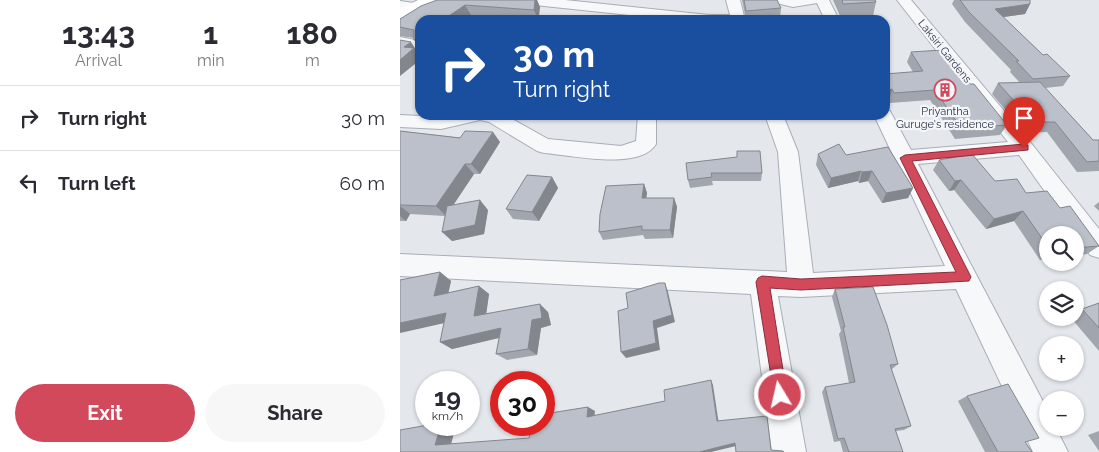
<!DOCTYPE html>
<html lang="en">
<head>
<meta charset="utf-8">
<style>
  :root { --surface:#fff; --page:#f7f7f7; --text:#2b2b33; --muted:#7c7c81; --line:#e1e1e2; --accent:#d1495b }
  body { margin:0; font-family:Raleway,sans-serif; background:var(--page); color:var(--text); height:100vh; display:flex; flex-direction:column; font-size:19px; white-space:nowrap }
  * { box-sizing:border-box; margin:0 }
  p { font-size:16px; color:var(--muted) }
  .icon { flex:none; width:28px; height:28px; fill:none; stroke:currentColor; stroke-width:2; stroke-linecap:round; stroke-linejoin:round }
  .map { position:relative; flex:1; overflow:hidden }
  .side { display:flex; flex-direction:column; background:var(--surface); width:400px }
  .side>* { flex:none }
  .hud { position:absolute; left:15px; top:15px; width:475px; height:105px; border-radius:15px; box-shadow:0 1px 4px #0004; background:#1a4fa0; color:#fff; overflow:hidden }
  .controls { position:absolute; left:639px; top:226px; display:grid; gap:10px }
  .controls a { display:grid; place-items:center; width:45px; height:45px; border-radius:50%; background:var(--surface); box-shadow:0 1px 4px #0004; font-size:25px }
  .speed { position:absolute; left:15px; top:371px; display:flex; gap:10px; font-size:25px; font-weight:700; text-align:center }
  .speed>* { display:grid; place-content:center; width:65px; height:65px; border-radius:50%; background:var(--surface); box-shadow:0 1px 4px #0004; line-height:1 }
  .speed small { font-size:12px; font-weight:400 }
  .speed .limit { border:8px solid #d22; background:#fff; color:#111 }
  .pin { position:absolute; display:grid; place-items:center; width:42px; height:42px; color:#fff; margin:-51px -21px; border-radius:50% 50% 50% 0; rotate:-45deg; box-shadow:0 0 5px #0007 }
  .pin .icon { rotate:45deg }
  .me { position:absolute; width:55px; margin:-28px; rotate:351deg; stroke-linejoin:round; filter:drop-shadow(0 0 4px #0008) }
  .turn { display:flex; align-items:center; gap:18px; height:105px; padding:0 15px; font-size:22px }
  .turn .icon { width:65px; height:65px; stroke-width:2.5 }
  .turn b { display:block; font-size:35px; line-height:42px }
  .eta { display:flex; justify-content:space-evenly; align-items:center; height:85px; text-align:center }
  .eta b { font-size:30px; font-weight:700; line-height:35px }
  .action { display:flex; gap:10px; margin-top:auto; padding:10px 15px }
  .action a { flex:1; height:58px; border-radius:30px; background:var(--accent); color:#fff; font-size:20px; font-weight:700; line-height:58px; text-align:center }
  .action a+a { background:var(--page); color:var(--text) }
  ul { padding:0; list-style:none }
  li { display:flex; align-items:center; gap:15px; height:65px; padding:0 15px; border-top:1px solid var(--line) }
  li div { flex:1 }
  li b { display:block; font-size:19px }
  li em { font-style:normal }
  main { display:flex; flex:1; min-height:0 }
  .map>svg:first-child { display:block }
  .lines { fill:none; stroke-linecap:round; stroke-linejoin:round }
  .minor-casing { stroke:#a9aeb7; stroke-width:2 }
  .major-casing { stroke:#a3abb8; stroke-width:2 }
  .minor { fill:#f7f8fa; fill-rule:evenodd }
  .major { fill:#fff; fill-rule:evenodd }
  .wall { fill:#a1a5ae }
  .shaded-wall { fill:#83868d }
  .building { fill:#bbc0ca; stroke:#83868d }
  .route { fill:#d1495b; stroke:#882f3b }
  .labels { text-anchor:middle; stroke-width:4.5; stroke-linejoin:round; paint-order:stroke }
  .far-street-label { font-size:11px; fill:#2b3445; stroke:#f4f6f9 }
  .far-poi-label { font-size:11px; fill:#2b3445; stroke:#f4f6f9 }
</style>
</head>
<body>
<main>
<section class="side">
<div class="eta">
<div><b>13:43</b><p>Arrival</p></div>
<div><b>1</b><p>min</p></div>
<div><b>180</b><p>m</p></div>
</div>
<ul>
<li><svg class="icon" aria-label="right" viewBox="0 0 24 24"><path d="M7 20v-9h11M14 6l5 5-5 5"/></svg><div><b>Turn right</b></div><em>30 m</em></li>
<li><svg class="icon" aria-label="left" viewBox="0 0 24 24"><path d="M17 20v-9H6M10 6l-5 5 5 5"/></svg><div><b>Turn left</b></div><em>60 m</em></li>
</ul>
<div class="action"><a>Exit</a><a>Share</a></div>
</section>
<div class="map">
<svg width="699" height="452" viewBox="0 0 699 452">
  <rect width="100%" height="100%" fill="#e4e7ec"/>
  <g class="lines">
    <!-- minor casing -->
    <g class="minor-casing">
      <g id="minor">
        <polygon points="118,0 165,0 309,15 330,15 326,0 340,0 344,16 341,20 277,20 125,4"/>
        <polygon points="374,0 429,0 439,20 425,20 417,3 393,7 376,3"/>
        <polygon points="497,0 511,0 631,143 699,229 699,258 690,255 619,155 518,164 648,411 648,428 656,428 668,452 633,452 556,289 401,297 378,296 406,452 372,452 351,294 0,276 0,254 387,272 378,152 365,115 383,115 398,152 413,273 545,266 474,115 485,115 485,110 490,111 511,150 608,142"/>
        <polygon points="0,1 22,4 24,7 17,11 0,9"/>
        <polygon points="0,37 20,41 20,51 0,47"/>
        <path d="M0 115 41 117 49 115H105L148 139 221 146 236 141 238 115H256V144C240 171 171 155 144 153L137 151 89 122 80 120 41 129 0 127Z"/>
      </g>
    </g>
    <!-- major casing -->
    <g class="major-casing">
      <polygon id="major" points="18,0 38,0 36,3 0,20 0,9"/>
    </g>
    <!-- minor -->
    <use href="#minor" class="minor"/>
    <!-- major -->
    <use href="#major" class="major"/>
  </g>
  <!-- wall -->
  <g class="wall">
    <polygon points="37,0 137,0 140,7 139,19 120,19 71,15 64,20 20,20 14,38 0,36 0,19"/>
    <polygon points="342,0 377,0 381,8 380,18 360,20 346,20"/>
    <polygon points="433,0 475,0 476,2 473,16 441,18"/>
    <polygon points="554,0 630,0 630,4 625,14 603,17 643,55 670,76 663,86 645,88 693,140 699,140 699,171 677,172 647,132 625,133 592,94 598,83 620,83 610,72 611,70 565,22 552,4"/>
    <polygon points="511,52 558,73 570,84 607,125 600,135 555,139 530,100 490,103 489,100 485,101 485,74 513,72 507,62"/>
    <polygon points="0,131 100,142 80,174 74,174 53,205 88,210 84,234 52,241 45,216 10,214 6,221 0,221"/>
    <polygon points="418,154 446,155 513,188 508,198 482,203 468,181 459,183 458,181 428,188 416,165"/>
    <polygon points="337,157 362,173 361,181 312,181 313,185 290,188 288,180"/>
    <polygon points="539,160 626,193 699,246 687,254 675,256 675,235 648,235 648,259 640,260 614,221 586,229 554,190 549,191 533,170"/>
    <polygon points="152,177 158,188 139,221 113,219 106,209"/>
    <polygon points="244,184 247,193 246,198 274,198 277,207 273,238 245,239 243,235 203,240 199,232"/>
    <polygon points="699,202 699,211 694,206"/>
    <polygon points="40,272 51,281 48,293 79,286 89,294 86,313 148,312 151,325 141,328 137,355 107,360 96,354 99,338 52,349 40,342 44,323"/>
    <polygon points="435,289 498,364 491,370 511,426 504,430 496,431 503,452 443,452 440,441 434,442 422,392 425,387 449,383 439,334 441,331 432,297"/>
    <polygon points="699,303 699,351 671,318 675,318 675,313 682,309"/>
    <polygon points="567,396 625,442 632,452 585,452 558,401"/>
    <polygon points="699,431 699,451 688,435"/>
  </g>
  <!-- shaded-wall -->
  <g class="shaded-wall">
    <polygon points="135,0 137,0 140,7 138,20 134,10"/>
    <polygon points="630,4 625,14 590,19 595,9"/>
    <polygon points="65,5 71,15 64,20 43,20"/>
    <polygon points="20,36 20,47 14,40"/>
    <polygon points="11,42 20,56 20,60 0,76 0,60 4,47"/>
    <polygon points="492,89 489,100 485,101 486,91"/>
    <polygon points="93,132 100,142 80,174 71,164"/>
    <polygon points="65,164 74,174 46,216 36,206"/>
    <polygon points="461,171 458,181 428,188 431,178"/>
    <polygon points="472,171 468,181 459,183 462,172"/>
    <polygon points="152,177 158,188 139,221 132,212"/>
    <polygon points="561,180 554,190 549,191 555,181"/>
    <polygon points="244,184 247,193 245,207 242,198"/>
    <polygon points="513,188 508,198 482,203 486,193"/>
    <polygon points="274,198 277,207 273,238 270,230"/>
    <polygon points="80,200 88,210 84,234 52,241 42,232"/>
    <polygon points="0,206 10,214 6,221 0,216"/>
    <polygon points="623,211 614,221 586,229 594,219"/>
    <polygon points="40,272 51,281 46,304 34,296"/>
    <polygon points="265,283 268,292 275,322 257,328 260,350 226,358 221,352"/>
    <polygon points="79,286 89,294 85,323 74,316"/>
    <polygon points="140,304 148,312 151,325 141,328 137,355 128,349 132,320"/>
    <polygon points="46,313 58,320 0,333 0,323"/>
    <polygon points="101,328 111,335 52,349 40,342"/>
    <polygon points="311,380 313,385 319,425 317,421"/>
    <polygon points="188,407 195,411 194,421 187,417"/>
    <polygon points="41,425 51,425 56,426 50,448 35,445"/>
    <polygon points="335,443 336,446 311,452 299,452"/>
  </g>
  <!-- building -->
  <g class="building">
    <polygon points="37,0 135,0 134,10 65,5 43,20 20,20 20,36 14,40 14,30 0,27 0,19 21,6"/>
    <polygon points="344,0 377,0 381,8 346,11"/>
    <polygon points="442,0 475,0 476,2 443,4"/>
    <polygon points="560,0 630,0 630,4 595,9 643,55 647,54 670,76 633,79 616,61 619,61 569,12"/>
    <polygon points="124,16 147,20 119,20"/>
    <polygon points="0,40 11,42 4,47 14,48 0,60"/>
    <polygon points="542,50 558,73 562,73 570,84 574,84 607,125 561,128 535,90 494,93 492,89 486,91 485,90 485,74 523,71 511,52"/>
    <polygon points="640,82 693,140 699,140 699,161 687,162 655,122 633,122 598,83"/>
    <polygon points="0,131 60,138 65,131 93,132 71,164 65,164 36,206 0,205"/>
    <polygon points="439,144 446,155 488,147 513,188 486,193 472,171 462,172 461,171 431,178 418,154"/>
    <polygon points="337,151 360,151 362,173 311,173 312,177 288,180 286,163 337,157"/>
    <polygon points="572,154 595,181 617,179 626,193 647,191 660,208 670,206 699,246 675,248 675,235 648,235 648,247 623,211 594,219 561,180 555,181 539,160"/>
    <polygon points="127,175 152,177 132,212 106,209"/>
    <polygon points="244,184 242,198 274,198 270,230 242,230 242,226 199,232 200,214 206,186"/>
    <polygon points="80,200 75,225 42,232 47,206"/>
    <polygon points="40,272 34,296 79,286 74,316 140,304 142,318 132,320 128,349 96,354 101,328 40,342 46,313 0,323 0,280"/>
    <polygon points="259,283 265,283 272,315 253,321 256,343 221,352 218,311 228,308 226,293"/>
    <polygon points="473,287 487,325 498,364 490,365 511,426 495,429 503,452 449,452 444,438 438,439 425,387 455,382 443,327 445,327 435,289"/>
    <polygon points="699,303 699,328 682,309"/>
    <polygon points="311,380 317,421 367,416 371,450 383,451 384,452 336,452 335,443 299,452 0,452 0,430 28,425 41,425 35,445 129,438 132,425 144,425 144,414 188,407 187,417 265,401 264,390"/>
    <polygon points="608,384 639,438 625,442 632,452 598,452 567,396"/>
  </g>
  <!-- route -->
  <polygon class="route" points="624,144 628,145 628,150 512,161 569,273 571,277 569,281 401,290 370,288 387,395 385,401 380,403 375,401 356,282 358,278 362,276 401,279 556,272 500,158 505,155"/>
  <!-- icons -->
  <defs>
    <g id="building-ring" transform="scale(1.125)"><circle r="9.5" fill="#f4f6f9" stroke="#d1495b" stroke-width="1.5"/><path d="M-4-6H4V6H1V3H-1V6H-4ZM-2.5-4.3h1.7v1.8h-1.7ZM.8-4.3h1.7v1.8H.8ZM-2.5-1h1.7V.8h-1.7ZM.8-1h1.7V.8H.8Z" fill="#d1495b"/></g>
  </defs>
  <g fill-rule="evenodd">
    <use href="#building-ring" x="545" y="90"/>
  </g>
  <g class="labels">
    <!-- far-street labels -->
    <g class="far-street-label">
      <text transform="translate(545 51) rotate(51)" y="4">Laksiri Gardens</text>
    </g>
    <!-- far-poi labels -->
    <g class="far-poi-label">
      <text x="545" y="115">Priyantha<tspan x="545" dy="13">Guruge's residence</tspan></text>
    </g>
  </g>
</svg>
<div class="controls">
<a><svg class="icon" aria-label="search" viewBox="0 0 24 24"><circle cx="10" cy="10" r="6"/><path d="M15 15l6 6"/></svg></a>
<a><svg class="icon" aria-label="layers" viewBox="0 0 24 24"><path d="M12 4l9 5-9 5-9-5zM3 14l9 5 9-5"/></svg></a>
<a>+</a>
<a>−</a>
</div>
<div class="speed"><div>19<small>km/h</small></div><div class="limit">30</div></div>
<div class="pin" style="left:624px;top:148px;background:#d93025"><svg class="icon" aria-label="arrive" viewBox="0 0 24 24"><path d="M6 21V4h12l-3 4 3 4H6"/></svg></div>
<svg class="me" style="left:380px;top:395px" viewBox="-20 -20 40 40"><circle r="17" fill="#d1495b" stroke="#fff" stroke-width="3"/><path d="M0-11L8 9 0 5-8 9z" fill="#fff"/></svg>
<div class="hud">
<div class="turn"><svg class="icon" aria-label="right" viewBox="0 0 24 24"><path d="M7 20v-9h11M14 6l5 5-5 5"/></svg><div><b>30 m</b>Turn right</div></div>
</div>
</div>
</main>
</body>
</html>
